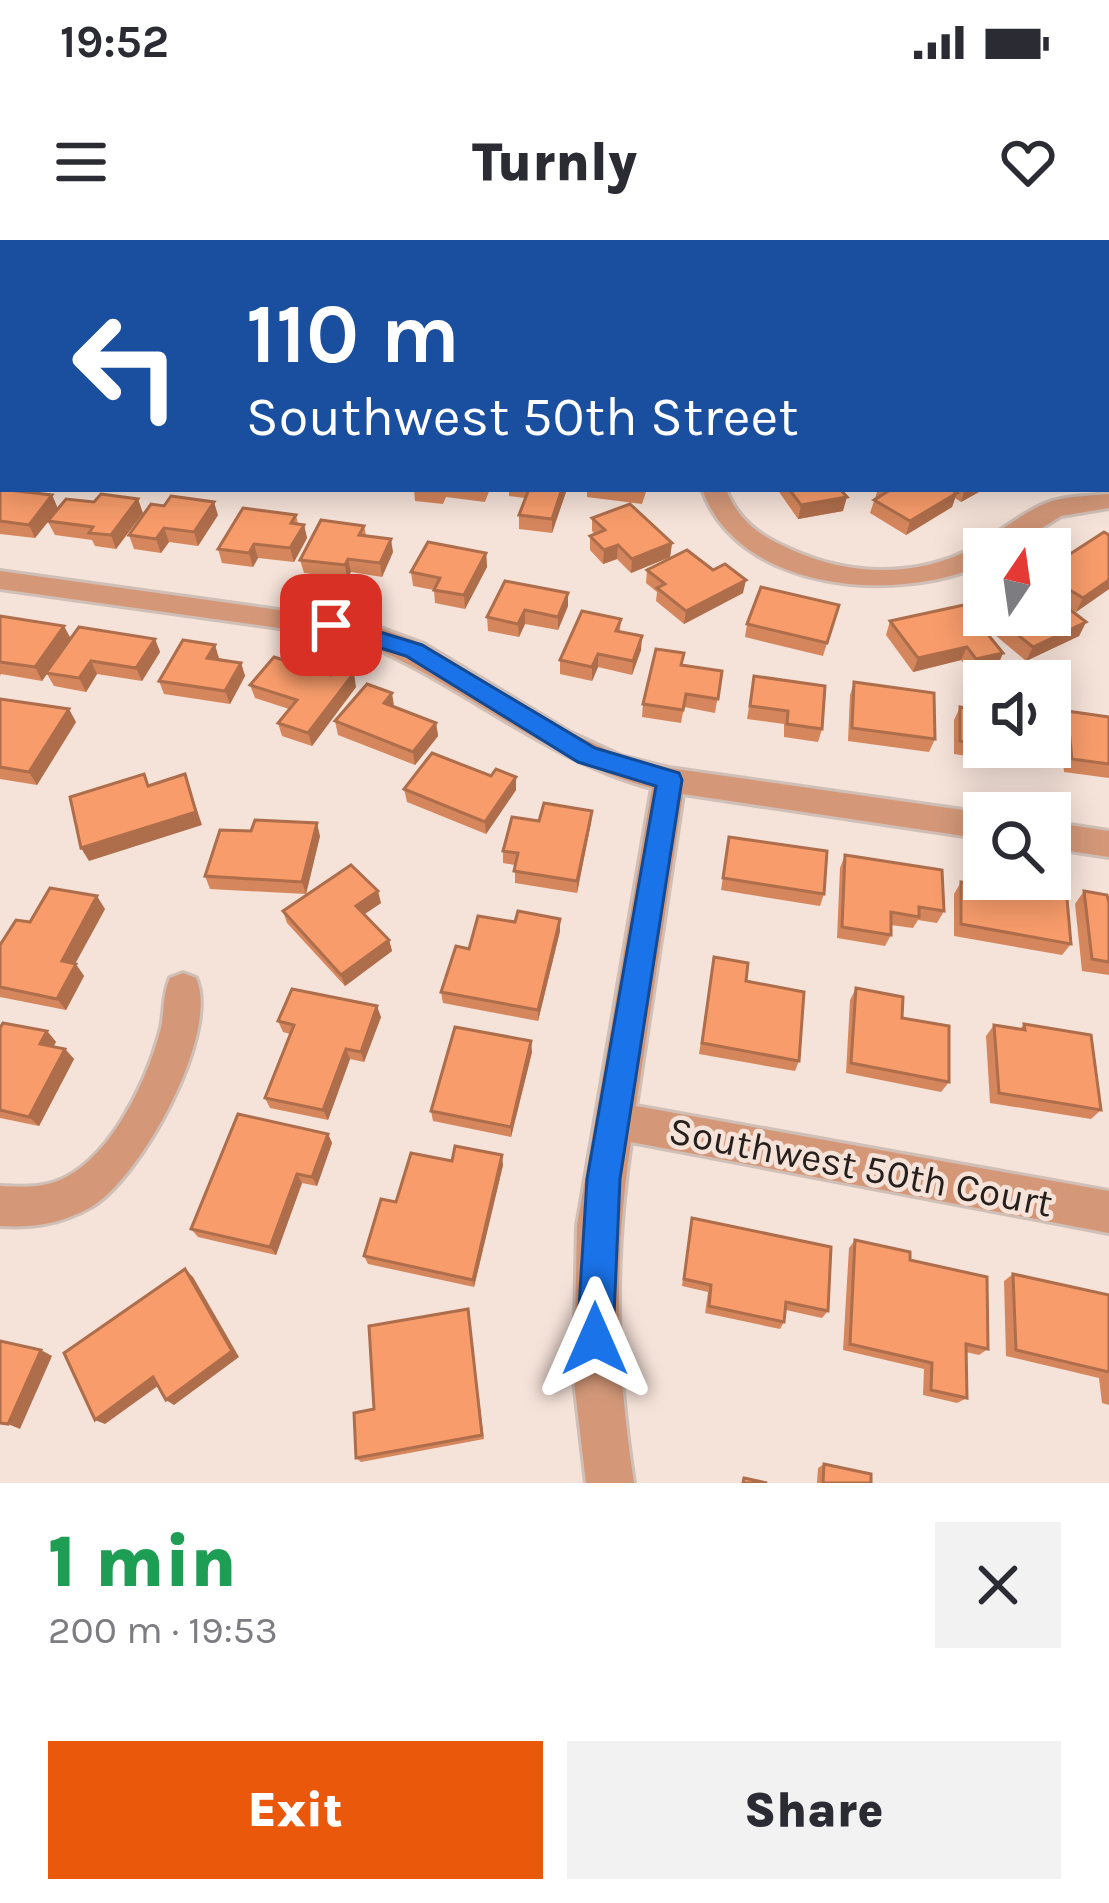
<!DOCTYPE html>
<html lang="en">
<head>
<meta charset="utf-8">
<style>
  :root { --surface:#fff; --page:#f2f2f3; --text:#2b2b33; --muted:#7c7c81; --accent:#ea580c }
  body { margin:0; font-family:Karla,sans-serif; background:var(--page); color:var(--text); height:100vh; display:flex; flex-direction:column; font-size:45px; white-space:nowrap }
  * { box-sizing:border-box; margin:0 }
  p { font-size:39px; color:var(--muted) }
  .icon { flex:none; width:66px; height:66px; fill:none; stroke:currentColor; stroke-width:2; stroke-linecap:round; stroke-linejoin:round }
  .map { position:relative; height:1243px; overflow:hidden }
  .details { display:flex; flex-direction:column; background:var(--surface); flex:1 }
  .details>* { flex:none }
  .top-card { position:absolute; left:0px; top:0px; width:1110px; height:252px; box-shadow:0 6px 30px #0003; background:#1a4fa0; color:#fff; overflow:hidden }
  .needle { width:78px; rotate:13deg }
  .controls { position:absolute; left:963px; top:288px; display:grid; gap:24px }
  .controls a { display:grid; place-items:center; width:108px; height:108px; border-radius:0px; background:var(--surface); box-shadow:0 6px 30px #0003; font-size:60px }
  .pin { position:absolute; display:grid; place-items:center; width:102px; height:102px; color:#fff; margin:-51px; border-radius:24px; box-shadow:0 6px 18px #0006 }
  .me { position:absolute; width:132px; margin:-66px; rotate:0deg; stroke-linejoin:round; filter:drop-shadow(0 0 9px #0008) }
  .turn { display:flex; align-items:center; gap:42px; height:252px; padding:0 48px; font-size:54px }
  .turn .icon { width:156px; height:156px; stroke-width:2.5 }
  .turn b { display:block; font-size:84px; line-height:102px }
  .round { display:grid; place-items:center; flex:none; width:126px; height:126px; border-radius:0px; background:var(--page) }
  .summary { display:flex; align-items:center; justify-content:space-between; height:204px; padding:0 48px }
  h1 { font-size:72px; font-weight:800; line-height:90px; color:#1e9e55 }
  .cta { display:flex; gap:24px; margin-top:auto; padding:24px 48px }
  .cta a { flex:1; height:138px; border-radius:0px; background:var(--accent); color:#fff; font-size:48px; font-weight:800; line-height:138px; text-align:center }
  .cta a+a { background:var(--page); color:var(--text) }
  .status { display:flex; justify-content:space-between; align-items:center; height:84px; padding:0 60px; background:var(--surface); direction:ltr }
  .status svg { height:33px; fill:currentColor }
  header { display:flex; justify-content:space-between; align-items:center; height:156px; padding:0 48px; background:var(--surface); font-size:54px; font-weight:800 }
  .map>svg:first-child { display:block }
  .lines { fill:none; stroke-linecap:round; stroke-linejoin:round }
  .street-casing { stroke:#d0bfb6; stroke-width:6 }
  .street { fill:#d49879; fill-rule:evenodd }
  .wall { fill:#d5865c }
  .shaded-wall { fill:#ae6d4b }
  .building { fill:#f89c6b; stroke:#ae6d4b; stroke-width:3 }
  .route { fill:#1a73e8; stroke:#114b97; stroke-width:3 }
  .labels { text-anchor:middle; stroke-width:9; stroke-linejoin:round; paint-order:stroke }
  .near-street-label { font-size:39px; fill:#261f1c; stroke:#f5e2d8 }
</style>
</head>
<body>
<div class="status"><b>19:52</b><svg viewBox="0 0 49 12"><path d="M0 12V9h3v3zM5 12V6h3v6zM10 12V3h3v9zM15 12V0h3v12zM26 1h20v11H26zM47 4h2v5h-2z"/></svg></div>
<header><svg class="icon" aria-label="menu" viewBox="0 0 24 24"><path d="M4 6h16M4 12h16M4 18h16"/></svg>Turnly<svg class="icon" aria-label="heart" viewBox="0 0 24 24"><path d="M12 20l-8-8c-3-5 5-10 8-4 3-6 11-1 8 4z"/></svg></header>
<div class="map">
<svg width="1109" height="1243" viewBox="0 0 1109 1243">
  <rect width="100%" height="100%" fill="#f5e2d8"/>
  <g class="lines">
    <!-- street casing -->
    <g class="street-casing">
      <g id="street">
        <rect x="1107" y="103" width="2" height="13"/>
        <rect x="0" y="115" width="3" height="13"/>
        <path d="M702 249H726C738 281 761 297 792 310 849 336 917 338 973 308 996 295 1019 275 1044 264 1063 256 1089 256 1109 254V268L1061 276 1008 309H984V324C898 364 738 352 702 249Z"/>
        <path d="M0 331 364 382 424 404 571 493 621 516 669 528 984 573V599L683 554 636 866 1109 951V993L631 902C613 1022 616 1124 634 1243H586L574 1141 577 986 652 548C540 519 457 438 350 398L0 349Z"/>
        <polygon points="1050,582 1109,591 1109,617 1050,608"/>
        <path d="M183 733 196 738C221 793 140 939 91 967 61 984 33 988 0 986V946C19 947 37 948 55 942 109 923 146 843 160 792 165 774 162 755 170 738Z"/>
      </g>
    </g>
    <!-- street -->
    <use href="#street" class="street"/>
  </g>
  <!-- wall -->
  <g class="wall">
    <polygon points="604,0 643,0 641,3"/>
    <polygon points="0,249 52,255 58,269 143,273 116,309 95,306 92,300 55,295 48,282 35,298 0,294"/>
    <polygon points="414,249 490,249 485,262 446,257 443,264 415,261"/>
    <polygon points="509,249 567,249 552,293 519,289 519,275 525,258 509,256"/>
    <polygon points="587,249 647,249 642,264 587,257"/>
    <polygon points="777,249 840,249 843,271 798,279"/>
    <polygon points="878,249 980,249 979,252 961,262 955,258 952,267 906,295 870,273"/>
    <polygon points="218,275 198,306 169,302 161,313 134,309 129,295"/>
    <polygon points="296,275 298,284 304,285 307,298 294,322 258,318 253,327 222,323 218,309"/>
    <polygon points="592,278 672,303 670,317 631,333 617,319 603,324 590,310 590,296 595,294 592,291"/>
    <polygon points="364,286 366,295 393,312 382,337 351,332 347,339 304,333 300,320"/>
    <polygon points="1109,295 1109,349 1076,372 1061,362 1086,382 1079,396 1026,421 976,379 1003,413 997,427 970,433 961,420 913,432 886,395 890,381 972,375 978,363 984,360 984,375 1050,375 1050,327"/>
    <polygon points="486,313 487,327 465,369 435,363 434,350 413,346 411,332"/>
    <polygon points="647,330 743,353 684,384 656,361 657,352 646,343"/>
    <polygon points="568,353 568,366 558,390 525,384 519,397 488,391 487,377"/>
    <polygon points="839,365 823,416 745,397 747,384"/>
    <polygon points="0,376 71,399 155,399 160,412 142,441 97,434 86,452 54,446 47,434 42,441 1,434 0,436"/>
    <polygon points="621,379 620,391 641,410 632,435 598,427 592,441 560,434 560,420"/>
    <polygon points="219,418 241,423 245,436 230,464 164,454 159,441"/>
    <polygon points="682,425 722,431 715,473 684,467 681,483 642,477 643,464"/>
    <polygon points="754,436 822,489 818,502 784,497 784,484 747,479"/>
    <polygon points="854,442 935,499 929,512 848,501 850,455"/>
    <polygon points="250,445 356,447 312,506 282,496 278,483 289,469 255,458"/>
    <polygon points="980,456 984,457 984,507 1043,507 1044,514 1036,527 954,514 954,480 960,467 974,469"/>
    <polygon points="0,459 76,482 37,545 0,539"/>
    <polygon points="394,467 436,483 438,496 415,525 338,495 335,481"/>
    <polygon points="1067,471 1109,477 1109,538 1064,532 1060,484"/>
    <polygon points="516,537 516,550 486,594 407,562 404,549"/>
    <polygon points="592,571 591,583 577,653 515,643 515,625 503,623 503,611 539,581"/>
    <polygon points="320,596 306,654 210,649 205,636"/>
    <polygon points="729,597 824,654 820,666 721,650"/>
    <polygon points="845,615 944,671 937,683 918,680 913,688 891,685 891,695 885,706 837,698 840,628"/>
    <polygon points="961,642 1032,654 1039,643 1071,704 1062,715 954,696 954,654"/>
    <polygon points="1084,651 1109,663 1109,735 1082,731 1075,664"/>
    <polygon points="381,663 364,674 389,700 392,711 345,746 287,683 283,671"/>
    <polygon points="105,669 75,724 84,736 66,770 0,757 0,705 30,682"/>
    <polygon points="515,682 560,691 538,781 443,763 441,752 469,709"/>
    <polygon points="714,717 746,741 799,821 795,831 699,814"/>
    <polygon points="856,748 902,778 949,842 941,852 846,833 850,760"/>
    <polygon points="381,777 364,822 350,819 328,880 270,868 265,858 290,794 283,792 278,781"/>
    <polygon points="1024,784 1101,870 1091,879 990,863 986,796 994,785 1020,789"/>
    <polygon points="0,788 47,791 56,802 53,806 65,809 74,819 39,886 0,878"/>
    <polygon points="532,812 511,897 433,881 431,871"/>
    <polygon points="328,894 332,903 317,946 302,943 276,1015 198,997 191,989"/>
    <polygon points="452,921 503,925 474,1047 368,1024 364,1016 396,962"/>
    <polygon points="692,978 828,1071 822,1078 786,1070 784,1082 780,1089 705,1073 708,1052 682,1046"/>
    <polygon points="855,1000 910,1020 988,1109 979,1115 966,1112 967,1158 957,1163 923,1155 924,1129 843,1110 849,1008"/>
    <polygon points="1013,1034 1109,1055 1109,1165 1102,1163 1099,1138 1006,1116 1004,1041"/>
    <polygon points="468,1069 484,1199 361,1222 356,1218 374,1169"/>
    <polygon points="824,1224 871,1243 817,1243 818,1228"/>
  </g>
  <!-- shaded-wall -->
  <g class="shaded-wall">
    <polygon points="562,249 567,249 552,293 552,279"/>
    <polygon points="965,249 980,249 979,252 961,262"/>
    <polygon points="957,253 952,267 906,295 910,281"/>
    <polygon points="52,255 58,269 35,298 29,285"/>
    <polygon points="847,257 843,271 798,279 801,265"/>
    <polygon points="138,259 143,273 116,309 111,295"/>
    <polygon points="214,262 218,275 198,306 194,292"/>
    <polygon points="304,285 307,298 294,322 290,308"/>
    <polygon points="164,288 169,302 161,313 156,299"/>
    <polygon points="391,299 393,312 382,337 380,323"/>
    <polygon points="672,303 670,317 631,333 632,319"/>
    <polygon points="254,304 258,318 253,327 249,313"/>
    <polygon points="618,305 617,319 603,324 604,310"/>
    <polygon points="486,313 487,327 465,369 464,355"/>
    <polygon points="348,319 351,332 347,339 345,325"/>
    <polygon points="746,340 743,353 684,384 686,371"/>
    <polygon points="1109,340 1109,349 1076,372 1083,358"/>
    <polygon points="568,353 568,366 558,390 558,377"/>
    <polygon points="525,370 525,384 519,397 518,384"/>
    <polygon points="1086,382 1079,396 1026,421 1033,407"/>
    <polygon points="64,386 71,399 42,441 35,427"/>
    <polygon points="642,396 641,410 632,435 633,421"/>
    <polygon points="155,399 160,412 142,441 136,428"/>
    <polygon points="215,405 219,418 212,431 207,418"/>
    <polygon points="967,407 961,420 913,432 918,418"/>
    <polygon points="1003,413 997,427 970,433 976,419"/>
    <polygon points="598,414 598,427 592,441 592,427"/>
    <polygon points="91,421 97,434 86,452 79,438"/>
    <polygon points="241,423 245,436 230,464 225,451"/>
    <polygon points="354,433 356,447 312,506 308,493"/>
    <polygon points="392,453 394,466 384,463"/>
    <polygon points="69,469 76,482 37,545 29,532"/>
    <polygon points="436,483 438,496 415,525 413,512"/>
    <polygon points="185,534 202,585 89,621 81,608"/>
    <polygon points="516,537 516,550 486,594 485,582"/>
    <polygon points="592,571 591,583 577,653 577,641"/>
    <polygon points="317,583 320,596 306,654 302,642"/>
    <polygon points="378,651 381,663 359,678 356,666"/>
    <polygon points="97,656 105,669 70,733 62,721"/>
    <polygon points="560,679 560,691 538,781 538,770"/>
    <polygon points="389,700 392,711 345,746 341,735"/>
    <polygon points="76,724 84,736 66,770 57,759"/>
    <polygon points="377,766 381,777 364,822 361,812"/>
    <polygon points="47,791 56,802 49,814 40,804"/>
    <polygon points="531,801 532,812 511,897 511,887"/>
    <polygon points="65,809 74,819 39,886 29,877"/>
    <polygon points="346,809 350,819 328,880 323,870"/>
    <polygon points="328,894 332,903 317,946 312,937"/>
    <polygon points="502,915 503,925 474,1047 473,1040"/>
    <polygon points="297,934 302,943 276,1015 270,1007"/>
    <polygon points="185,1029 193,1037 239,1117 174,1165 166,1160"/>
    <polygon points="41,1110 52,1116 20,1189 8,1184"/>
    <polygon points="153,1137 162,1143 105,1184 95,1180"/>
  </g>
  <!-- building -->
  <g class="building">
    <polygon points="0,148 3,149 3,178 0,178"/>
    <polygon points="1107,184 1109,184 1109,209 1107,208"/>
    <polygon points="0,249 52,255 29,285 0,281"/>
    <polygon points="529,249 562,249 552,279 519,275"/>
    <polygon points="789,249 840,249 847,257 801,265"/>
    <polygon points="883,249 950,249 957,253 910,281 874,260 887,252"/>
    <polygon points="101,254 138,259 111,295 89,293 93,287 48,281 66,259 94,262"/>
    <polygon points="171,256 214,262 194,292 164,288 156,299 129,295 151,264 164,266"/>
    <polygon points="630,264 672,303 632,319 618,305 604,310 590,296 605,290 592,278"/>
    <polygon points="243,268 296,275 291,283 304,285 290,308 254,304 249,313 218,309"/>
    <polygon points="321,280 364,286 359,295 391,299 380,323 348,319 345,325 300,320"/>
    <polygon points="1104,292 1109,295 1109,340 1083,358 1050,338 1050,327"/>
    <polygon points="428,302 486,313 464,355 434,350 440,338 411,332"/>
    <polygon points="687,310 713,330 725,324 746,340 686,371 657,348 665,344 647,330"/>
    <polygon points="505,341 568,353 558,377 525,370 518,384 487,377"/>
    <polygon points="761,347 839,365 827,403 747,384"/>
    <polygon points="1050,354 1086,382 1033,407 993,375 1050,375"/>
    <polygon points="964,365 1003,413 976,419 967,407 918,418 890,381"/>
    <polygon points="582,371 621,379 616,391 642,396 633,421 598,414 592,427 560,420"/>
    <polygon points="0,376 64,386 35,427 0,422"/>
    <polygon points="79,387 155,399 136,428 91,421 79,438 46,433"/>
    <polygon points="183,400 215,405 207,418 241,423 225,451 159,441"/>
    <polygon points="656,409 684,413 681,425 722,431 718,459 686,454 683,470 643,464"/>
    <polygon points="274,417 331,435 336,428 354,433 308,493 278,483 297,460 250,445"/>
    <polygon points="754,436 825,446 822,489 787,484 788,471 750,466"/>
    <polygon points="854,442 934,453 935,499 852,488"/>
    <polygon points="367,444 392,453 384,463 436,483 413,512 335,481"/>
    <polygon points="980,456 984,457 984,505 960,501 960,467 980,470"/>
    <polygon points="0,459 69,469 29,532 0,527"/>
    <polygon points="1067,471 1109,477 1109,524 1072,519"/>
    <polygon points="998,507 1043,507 1044,514"/>
    <polygon points="432,513 491,536 496,529 516,537 485,582 404,549"/>
    <polygon points="144,534 148,546 185,534 196,572 81,608 70,557"/>
    <polygon points="544,563 592,571 577,641 514,631 518,613 503,611 512,577 539,581"/>
    <polygon points="255,580 317,583 302,642 205,636 220,590 251,591"/>
    <polygon points="729,597 827,611 824,654 723,638"/>
    <polygon points="845,615 942,630 944,671 919,667 919,677 891,672 891,695 842,687"/>
    <polygon points="351,625 378,651 356,666 389,700 341,735 283,671"/>
    <polygon points="961,642 1040,656 1039,643 1066,647 1071,704 961,684"/>
    <polygon points="50,648 97,656 62,721 76,724 57,759 0,747 0,705 16,680 30,682"/>
    <polygon points="1084,651 1107,655 1109,663 1109,722 1092,719"/>
    <polygon points="518,671 560,679 538,770 441,752 456,706 469,709 478,676 515,682"/>
    <polygon points="714,717 748,723 746,741 804,752 799,821 702,803"/>
    <polygon points="856,748 903,757 902,778 949,786 949,842 851,823"/>
    <polygon points="292,749 377,766 361,812 346,809 323,870 265,858 294,785 278,781"/>
    <polygon points="3,783 47,791 40,804 65,809 29,877 0,870 0,788"/>
    <polygon points="1024,784 1091,795 1101,870 999,853 994,785 1025,790"/>
    <polygon points="455,787 531,801 511,887 431,871"/>
    <polygon points="238,874 328,894 312,937 297,934 270,1007 191,989"/>
    <polygon points="455,906 502,915 473,1040 364,1016 381,959 396,962 411,913 452,921"/>
    <polygon points="692,978 831,1007 828,1071 786,1062 784,1082 709,1066 711,1045 684,1039"/>
    <polygon points="855,1000 910,1012 910,1020 987,1037 988,1109 966,1104 967,1158 931,1150 932,1123 850,1104"/>
    <polygon points="185,1029 232,1111 166,1160 153,1137 95,1180 64,1113"/>
    <polygon points="1013,1034 1109,1055 1109,1132 1016,1110"/>
    <polygon points="468,1069 482,1195 356,1218 354,1173 374,1169 369,1086"/>
    <polygon points="0,1101 41,1110 8,1184 0,1183"/>
    <polygon points="824,1224 871,1234 871,1243 823,1243"/>
    <polygon points="744,1238 767,1243 743,1243"/>
  </g>
  <!-- route -->
  <polygon class="route" points="331,377 422,405 595,508 679,533 682,540 620,939 613,1099 608,1111 595,1117 582,1111 577,1099 587,939 656,546 578,522 406,416 323,390 319,385"/>
  <g class="labels">
    <!-- near-street labels -->
    <g class="near-street-label">
      <text transform="translate(861 926) rotate(11)" y="14">Southwest 50th Court</text>
    </g>
  </g>
</svg>
<div class="controls">
<a><svg class="needle" viewBox="-14 -14 28 28"><path d="M0-13l5 13h-10z" fill="#e53935"/><path d="M0 13l5-13h-10z" fill="#7c7c81"/></svg></a>
<a><svg class="icon" aria-label="sound" viewBox="0 0 24 24"><path d="M4 9h4l5-4v14l-5-4H4zM17 9q2 3 0 6"/></svg></a>
<a><svg class="icon" aria-label="search" viewBox="0 0 24 24"><circle cx="10" cy="10" r="6"/><path d="M15 15l6 6"/></svg></a>
</div>
<div class="pin" style="left:331px;top:385px;background:#d93025"><svg class="icon" aria-label="arrive" viewBox="0 0 24 24"><path d="M6 21V4h12l-3 4 3 4H6"/></svg></div>
<svg class="me" style="left:595px;top:1099px" viewBox="-20 -20 40 40"><path d="M0-17L14 15 0 8-14 15z" fill="#1a73e8" stroke="#fff" stroke-width="4"/></svg>
<div class="top-card">
<div class="turn"><svg class="icon" aria-label="left" viewBox="0 0 24 24"><path d="M17 20v-9H6M10 6l-5 5 5 5"/></svg><div><b>110 m</b>Southwest 50th Street</div></div>
</div>
</div>
<section class="details">
<div class="summary"><div><h1>1 min</h1><p>200 m · 19:53</p></div><a class="round"><svg class="icon" aria-label="close" viewBox="0 0 24 24"><path d="M6 6l12 12M18 6L6 18"/></svg></a></div>
<div class="cta"><a>Exit</a><a>Share</a></div>
</section>
</body>
</html>
